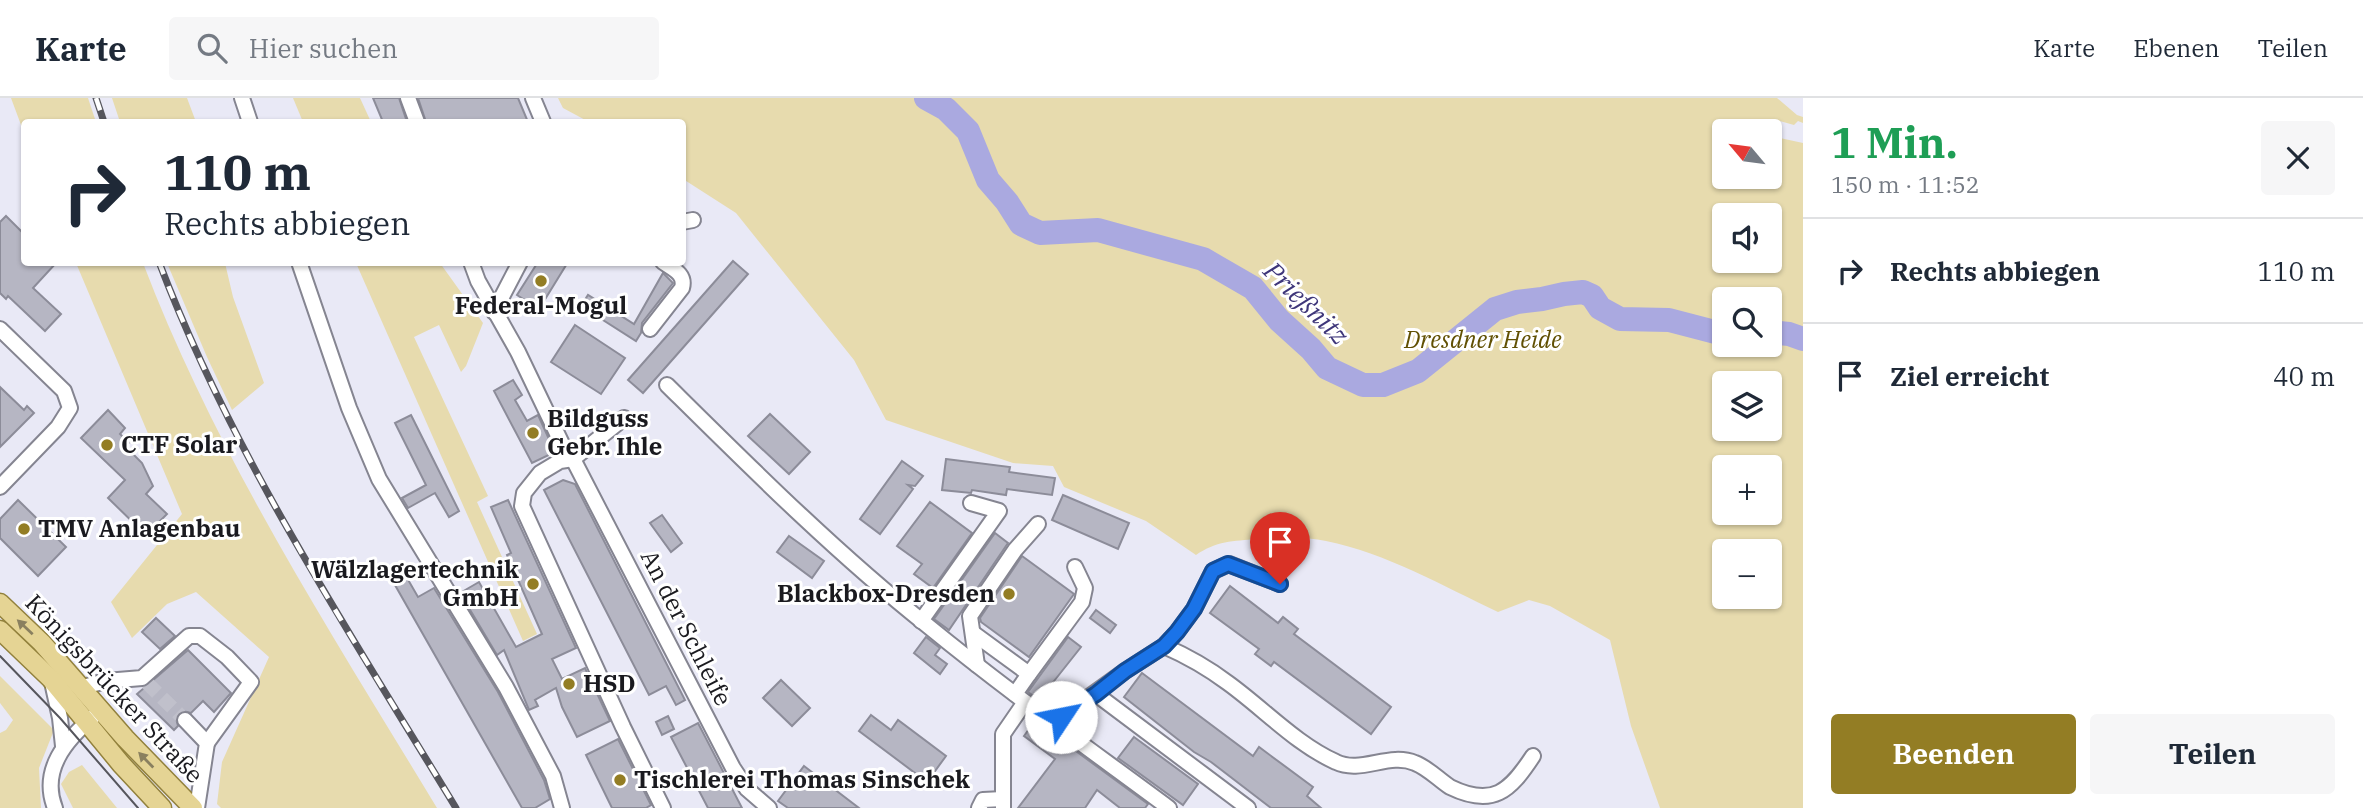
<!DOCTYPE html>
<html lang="de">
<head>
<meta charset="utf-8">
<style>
  :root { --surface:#fff; --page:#f6f6f7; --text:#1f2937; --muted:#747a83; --line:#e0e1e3; --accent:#937d24 }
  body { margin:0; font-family:"IBM Plex Serif",serif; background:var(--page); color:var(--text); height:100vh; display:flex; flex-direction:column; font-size:26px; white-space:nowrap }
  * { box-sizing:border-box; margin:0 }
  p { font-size:23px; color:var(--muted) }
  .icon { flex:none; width:38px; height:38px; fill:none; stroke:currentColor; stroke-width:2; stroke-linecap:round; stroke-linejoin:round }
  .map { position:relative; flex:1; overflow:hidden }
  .side { display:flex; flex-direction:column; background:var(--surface); width:560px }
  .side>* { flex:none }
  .top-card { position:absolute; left:21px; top:21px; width:665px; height:147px; border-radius:7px; box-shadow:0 2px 5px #0004; background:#fff; color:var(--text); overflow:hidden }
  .needle { width:46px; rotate:299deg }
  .fabs { position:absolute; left:1712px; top:21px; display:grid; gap:14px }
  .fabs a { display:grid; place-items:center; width:70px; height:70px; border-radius:7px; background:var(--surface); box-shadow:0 2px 5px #0004; font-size:35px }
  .pin { position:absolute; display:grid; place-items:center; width:60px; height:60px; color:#fff; margin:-72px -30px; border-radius:50% 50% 50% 0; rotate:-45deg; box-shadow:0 0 7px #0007 }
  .pin .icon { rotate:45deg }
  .me { position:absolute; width:77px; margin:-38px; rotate:56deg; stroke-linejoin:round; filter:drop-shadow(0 0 5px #0008) }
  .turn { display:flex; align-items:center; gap:24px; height:147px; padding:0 28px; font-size:32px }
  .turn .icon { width:91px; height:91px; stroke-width:2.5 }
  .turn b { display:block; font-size:49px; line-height:60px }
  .round { display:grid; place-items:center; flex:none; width:74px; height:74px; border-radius:7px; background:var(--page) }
  .headline { display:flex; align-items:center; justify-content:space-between; height:119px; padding:0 28px }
  h1 { font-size:42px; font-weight:700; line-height:52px; color:#1e9e55 }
  .cta { display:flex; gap:14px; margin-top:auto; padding:14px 28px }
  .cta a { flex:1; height:80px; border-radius:7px; background:var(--accent); color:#fff; font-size:28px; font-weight:700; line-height:80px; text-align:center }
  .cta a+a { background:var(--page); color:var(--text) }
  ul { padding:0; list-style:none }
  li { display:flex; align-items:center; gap:21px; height:105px; padding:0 28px; border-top:2px solid var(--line) }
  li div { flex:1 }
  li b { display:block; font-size:26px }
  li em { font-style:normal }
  header { display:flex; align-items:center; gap:42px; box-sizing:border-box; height:98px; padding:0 35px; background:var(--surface); border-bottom:2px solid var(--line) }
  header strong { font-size:33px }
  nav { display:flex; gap:38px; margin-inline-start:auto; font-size:24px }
  .search { width:490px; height:63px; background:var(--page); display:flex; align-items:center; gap:18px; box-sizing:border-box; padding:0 24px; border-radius:7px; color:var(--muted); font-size:26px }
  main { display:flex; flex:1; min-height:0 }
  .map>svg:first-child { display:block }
  .green { fill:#e7dbae; fill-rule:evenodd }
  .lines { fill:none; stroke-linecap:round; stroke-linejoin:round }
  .river { stroke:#aaa9e0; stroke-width:24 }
  .building { fill:#b6b6c3; stroke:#8c8c99; stroke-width:2 }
  .minor-tunnel { stroke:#c0c0cb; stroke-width:14; stroke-dasharray:14 7; stroke-linecap:butt }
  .minor-casing { stroke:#858591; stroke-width:18 }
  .major-casing { stroke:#92813c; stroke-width:21 }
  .minor { stroke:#fff; stroke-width:14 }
  .major { stroke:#e5d494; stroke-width:18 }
  .tram { stroke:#56565d; stroke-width:2 }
  .rail-casing { stroke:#56565d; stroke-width:7 }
  .rail { stroke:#fff; stroke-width:4.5; stroke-dasharray:13; stroke-linecap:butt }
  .oneway { fill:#8a805f }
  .route-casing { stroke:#114b97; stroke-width:18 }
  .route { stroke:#1a73e8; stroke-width:12 }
  .poi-dot { fill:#937d24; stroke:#fff; stroke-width:2.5 }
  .labels { text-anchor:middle; stroke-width:6; stroke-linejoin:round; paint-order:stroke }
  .poi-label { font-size:24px; font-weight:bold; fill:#1a1a1f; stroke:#fff; text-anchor:start }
  .park-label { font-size:24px; font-style:italic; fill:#615003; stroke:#fff }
  .street-label { font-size:24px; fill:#1a1a1f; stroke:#fff }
  .water-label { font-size:26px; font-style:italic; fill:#3f377a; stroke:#fff }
</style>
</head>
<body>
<header>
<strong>Karte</strong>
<div class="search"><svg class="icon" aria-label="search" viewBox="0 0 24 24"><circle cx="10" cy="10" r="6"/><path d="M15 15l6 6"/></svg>Hier suchen</div>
<nav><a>Karte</a><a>Ebenen</a><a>Teilen</a></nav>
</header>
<main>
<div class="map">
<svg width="1803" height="710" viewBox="0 0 1803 710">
  <rect width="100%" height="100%" fill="#e9e9f6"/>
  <!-- green -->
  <g class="green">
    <polygon points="11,0 88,0 96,24 24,24 24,35"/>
    <polygon points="112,0 187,0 196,24 120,24"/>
    <polygon points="293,0 360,0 371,24 303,24"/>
    <path d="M558 0H1777L1797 17 1803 19V25L1798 23 1794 27 1773 21 1772 30 1780 40 1803 45V710H1660L1631 628 1610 542 1550 508 1529 502 1498 514C1443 488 1386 455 1326 443 1304 438 1279 440 1257 441 1233 443 1216 443 1196 457L1146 423 1064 389 1053 368 1013 365 886 322 854 262 736 115 683 81 682 24H589L563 10ZM1769 33V79H1724V33ZM1769 117V163H1724V117ZM1769 201V247H1724V201ZM1769 285V331H1724V285ZM1769 369V415H1724V369ZM1769 453V499H1724V453Z"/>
    <path d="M76 165H143C217 359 330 533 437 710H221L217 706 222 664 269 559 196 494 167 506 132 540 111 504 182 416Z"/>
    <polygon points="167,165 225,165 233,199 264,285 232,312 207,259"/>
    <polygon points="356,165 440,165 483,225 466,268 461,274 439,227 414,239 488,398 477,404 537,536 523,543"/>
    <polygon points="0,578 54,632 39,670 41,710 0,710 0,635 6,632 13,622 0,605"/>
    <polygon points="82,667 117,710 73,710 61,686 69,674"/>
  </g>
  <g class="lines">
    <!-- river -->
    <g class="river">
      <polyline points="926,0 946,11 968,33 988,82 1007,104 1021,126 1040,135 1098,132 1203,161 1253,190 1279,222 1311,251 1327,270 1363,287 1383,287 1418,273 1495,211 1517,204 1542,201 1564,196 1583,194 1592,198 1600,210 1620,221 1669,222 1715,234 1724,233"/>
      <polyline points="1769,234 1789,236 1803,241"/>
    </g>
  </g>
  <!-- building -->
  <g class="building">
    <polygon points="373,0 399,0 407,24 383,24"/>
    <polygon points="418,0 518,0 528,24 426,24"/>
    <polygon points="6,118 24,136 24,164 57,164 33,190 61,216 45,233 8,198 6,201 0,195 0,124"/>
    <polygon points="733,163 748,176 643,295 628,282"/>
    <polygon points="538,164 568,164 539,211 517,197"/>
    <polygon points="663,175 673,185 642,225 641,235 636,243 581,208 588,197 634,226"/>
    <polygon points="575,227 625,260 601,296 551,264"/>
    <polygon points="513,282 522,297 515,302 527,323 538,317 554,352 553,355 532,365 494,293"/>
    <polygon points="0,289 24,312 27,308 34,315 0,349"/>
    <polygon points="108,312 125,330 120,336 129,345 125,348 142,365 153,388 146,396 167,416 146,437 108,400 125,382 81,340"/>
    <polygon points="770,316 810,354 789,376 748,338"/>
    <polygon points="411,317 459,413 449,419 435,395 408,410 402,400 426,387 395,325"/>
    <polygon points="946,361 1010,369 1009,374 1055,380 1052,397 1007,391 1006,397 972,392 971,395 942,392"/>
    <polygon points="902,363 923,378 915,388 908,387 913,391 880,436 860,421"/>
    <polygon points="563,382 575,386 685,602 676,607 666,588 649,597 544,392"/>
    <polygon points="1063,397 1129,425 1118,451 1052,422"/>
    <polygon points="18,402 66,449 38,478 0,440 0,421"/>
    <polygon points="508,402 576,550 552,561 562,581 585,570 610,623 577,639 562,609 556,590 535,602 538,608 529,612 504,552 497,557 460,495 479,484 516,549 542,536 507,457 511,455 491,409"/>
    <polygon points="930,404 972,435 933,490 914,476 922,466 897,448"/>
    <polygon points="662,417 682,445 671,454 650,425"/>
    <polygon points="995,435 1008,445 949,532 934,521"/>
    <polygon points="789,438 824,463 812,480 777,454"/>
    <polygon points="1022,458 1074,496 1029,559 981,524 980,520"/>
    <polygon points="403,473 418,499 434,490 498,594 544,682 550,701 535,710 522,710 391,480"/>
    <polygon points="1230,488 1278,525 1283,519 1298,531 1294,536 1391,609 1371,636 1274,564 1271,568 1255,556 1259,551 1210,515"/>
    <polygon points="1096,512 1116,527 1110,535 1090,520"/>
    <polygon points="156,520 175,538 160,551 142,534"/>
    <polygon points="926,539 940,550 935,557 947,566 940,576 914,555"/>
    <polygon points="1068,539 1081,549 1039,602 1028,594"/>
    <polygon points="188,552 231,595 214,614 203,603 191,615 183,613 179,615 176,620 178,628 174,632 137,596"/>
    <polygon points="1142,575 1253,658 1259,649 1313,689 1307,698 1321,710 1271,710 1211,664 1194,654 1124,599"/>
    <polygon points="781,582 810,610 792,628 763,600"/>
    <polygon points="871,617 891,632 898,622 946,658 927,684 859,633"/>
    <polygon points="668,618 674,631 662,637 656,624"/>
    <polygon points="1035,623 1148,706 1145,710 1120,710 1097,692 1085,710 1018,710 1055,661 1024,638"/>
    <polygon points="698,625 742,710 708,710 671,639"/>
    <polygon points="1134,639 1198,686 1183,707 1118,660"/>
    <polygon points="618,641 651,707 646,710 612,710 586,657"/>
    <polygon points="804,668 859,710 788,710 778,703"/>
  </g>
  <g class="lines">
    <!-- minor-tunnel -->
    <polyline class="minor-tunnel" points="147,585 185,622"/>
    <!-- minor casing -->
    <g class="minor-casing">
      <g id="minor">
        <polyline points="242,0 250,24"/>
        <polyline points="408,0 417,24"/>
        <polyline points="533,0 543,24"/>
        <polyline points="682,124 693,122"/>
        <polyline points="299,164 349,310 379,381 506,589 553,678 562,710"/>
        <polyline points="471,164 478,183 518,254 563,348 573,361 733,670 747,691 769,710"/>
        <polyline points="494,214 520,164"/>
        <polyline points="0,231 64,293 70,310 58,329 0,389"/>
        <path d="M650 231 682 190C686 176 673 171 663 164"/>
        <path d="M667 287C751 370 836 455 928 528 1006 592 1088 650 1169 710"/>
        <polyline points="624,320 573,361 560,363 540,375 524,395 522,408 623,629 663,710"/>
        <polyline points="921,523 999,413 971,405"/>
        <polyline points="973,535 1029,576 1015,596"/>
        <path d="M1164 548C1187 558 1208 570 1228 585 1264 611 1296 646 1336 664 1361 676 1389 654 1415 665 1428 670 1438 681 1450 689 1493 710 1510 693 1533 658"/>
        <polyline points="977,567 970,518 1015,452 1038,426"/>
        <polyline points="1029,576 1082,504 1085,490 1075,469"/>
        <polyline points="52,584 60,620 63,648"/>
        <polyline points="83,589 106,583 142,580 189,538 200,538 227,559 251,584 207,645"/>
        <polyline points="1096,596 1248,710"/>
        <polyline points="185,622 207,645 197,710"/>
        <polyline points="1050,622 1061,619 1125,573 1164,548 1177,534 1194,511 1213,473 1229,466 1280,486"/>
        <path d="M55 710C40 672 66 642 93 619"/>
        <polyline points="979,710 983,702 1003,701"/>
        <polyline points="1003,710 1003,636 1025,604"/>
      </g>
    </g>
    <!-- major casing -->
    <g class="major-casing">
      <g id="major">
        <polyline points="0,505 42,545 125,640 193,710"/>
        <polyline points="0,532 51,581 121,666 162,710"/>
      </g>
    </g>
    <!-- minor -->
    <use href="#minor" class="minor"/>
    <!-- major -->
    <use href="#major" class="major"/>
    <!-- tram -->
    <polyline class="tram" points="0,558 60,620 138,710"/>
    <!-- rail casing -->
    <g class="rail-casing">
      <g id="rail">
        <polyline points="96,0 104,24"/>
        <path d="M159 164C233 359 349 533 456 710"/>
      </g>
    </g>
    <!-- rail -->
    <use href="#rail" class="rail"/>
  </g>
  <!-- one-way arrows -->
  <defs><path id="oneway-solid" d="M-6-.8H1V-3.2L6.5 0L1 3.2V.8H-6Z" transform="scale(1.75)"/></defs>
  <g class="oneway">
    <use href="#oneway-solid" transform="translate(25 529) rotate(-137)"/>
    <use href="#oneway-solid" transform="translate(146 662) rotate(-134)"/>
  </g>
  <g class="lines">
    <!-- route casing -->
    <g class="route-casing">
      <polyline id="route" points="1061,619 1096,596 1125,573 1164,548 1177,534 1194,511 1213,473 1228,466 1280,486"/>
    </g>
    <!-- route -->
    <use href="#route" class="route"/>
  </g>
  <!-- markers -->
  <g class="poi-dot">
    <circle cx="541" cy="183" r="7"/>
    <circle cx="533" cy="335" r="7"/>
    <circle cx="107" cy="347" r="7"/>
    <circle cx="24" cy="431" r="7"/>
    <circle cx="533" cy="486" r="7"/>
    <circle cx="1009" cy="496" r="7"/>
    <circle cx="569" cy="586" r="7"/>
    <circle cx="620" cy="682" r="7"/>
  </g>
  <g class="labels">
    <!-- poi labels -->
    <g class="poi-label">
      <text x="541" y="216" text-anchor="middle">Federal-Mogul</text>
      <text x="547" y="329">Bildguss<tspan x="547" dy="28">Gebr. Ihle</tspan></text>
      <text x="121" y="355">CTF Solar</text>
      <text x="38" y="439">TMV Anlagenbau</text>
      <text x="519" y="480" text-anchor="end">Wälzlagertechnik<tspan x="519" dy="28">GmbH</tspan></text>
      <text x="995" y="504" text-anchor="end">Blackbox-Dresden</text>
      <text x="583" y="594">HSD</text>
      <text x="634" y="690">Tischlerei Thomas Sinschek</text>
    </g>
    <!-- park labels -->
    <g class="park-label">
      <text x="1483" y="250">Dresdner Heide</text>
    </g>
    <!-- street labels -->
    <g class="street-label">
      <text transform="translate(686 530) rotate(63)" y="8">An der Schleife</text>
      <text transform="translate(114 591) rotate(47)" y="8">Königsbrücker Straße</text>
    </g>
    <!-- water labels -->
    <g class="water-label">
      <text transform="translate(1306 205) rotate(44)" y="9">Prießnitz</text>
    </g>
  </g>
</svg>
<div class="fabs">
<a><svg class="needle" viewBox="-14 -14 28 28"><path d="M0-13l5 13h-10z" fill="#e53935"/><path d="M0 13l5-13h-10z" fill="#747a83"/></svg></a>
<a><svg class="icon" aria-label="sound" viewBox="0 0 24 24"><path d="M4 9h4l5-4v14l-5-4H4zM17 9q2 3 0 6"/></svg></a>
<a><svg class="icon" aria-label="search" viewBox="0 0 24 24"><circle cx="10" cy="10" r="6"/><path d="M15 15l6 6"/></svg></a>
<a><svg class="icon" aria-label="layers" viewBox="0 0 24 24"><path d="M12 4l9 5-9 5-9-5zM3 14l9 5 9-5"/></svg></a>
<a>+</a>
<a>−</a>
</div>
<div class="pin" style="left:1280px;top:486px;background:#d93025"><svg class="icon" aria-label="arrive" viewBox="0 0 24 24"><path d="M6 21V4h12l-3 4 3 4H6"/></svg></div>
<svg class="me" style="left:1061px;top:619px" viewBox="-20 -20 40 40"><circle r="19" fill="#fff"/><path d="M0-13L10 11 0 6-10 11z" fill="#1a73e8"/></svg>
<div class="top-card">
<div class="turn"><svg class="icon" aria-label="right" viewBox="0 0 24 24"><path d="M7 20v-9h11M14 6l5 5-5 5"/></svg><div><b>110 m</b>Rechts abbiegen</div></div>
</div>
</div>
<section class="side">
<div class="headline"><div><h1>1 Min.</h1><p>150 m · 11:52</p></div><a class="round"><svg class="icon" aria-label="close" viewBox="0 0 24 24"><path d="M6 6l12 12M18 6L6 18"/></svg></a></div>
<ul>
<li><svg class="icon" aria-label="right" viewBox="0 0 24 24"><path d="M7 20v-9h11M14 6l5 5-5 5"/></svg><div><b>Rechts abbiegen</b></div><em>110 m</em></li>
<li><svg class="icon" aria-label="arrive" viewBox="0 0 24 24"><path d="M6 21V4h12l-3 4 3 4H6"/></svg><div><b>Ziel erreicht</b></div><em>40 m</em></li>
</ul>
<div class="cta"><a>Beenden</a><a>Teilen</a></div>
</section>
</main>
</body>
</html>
